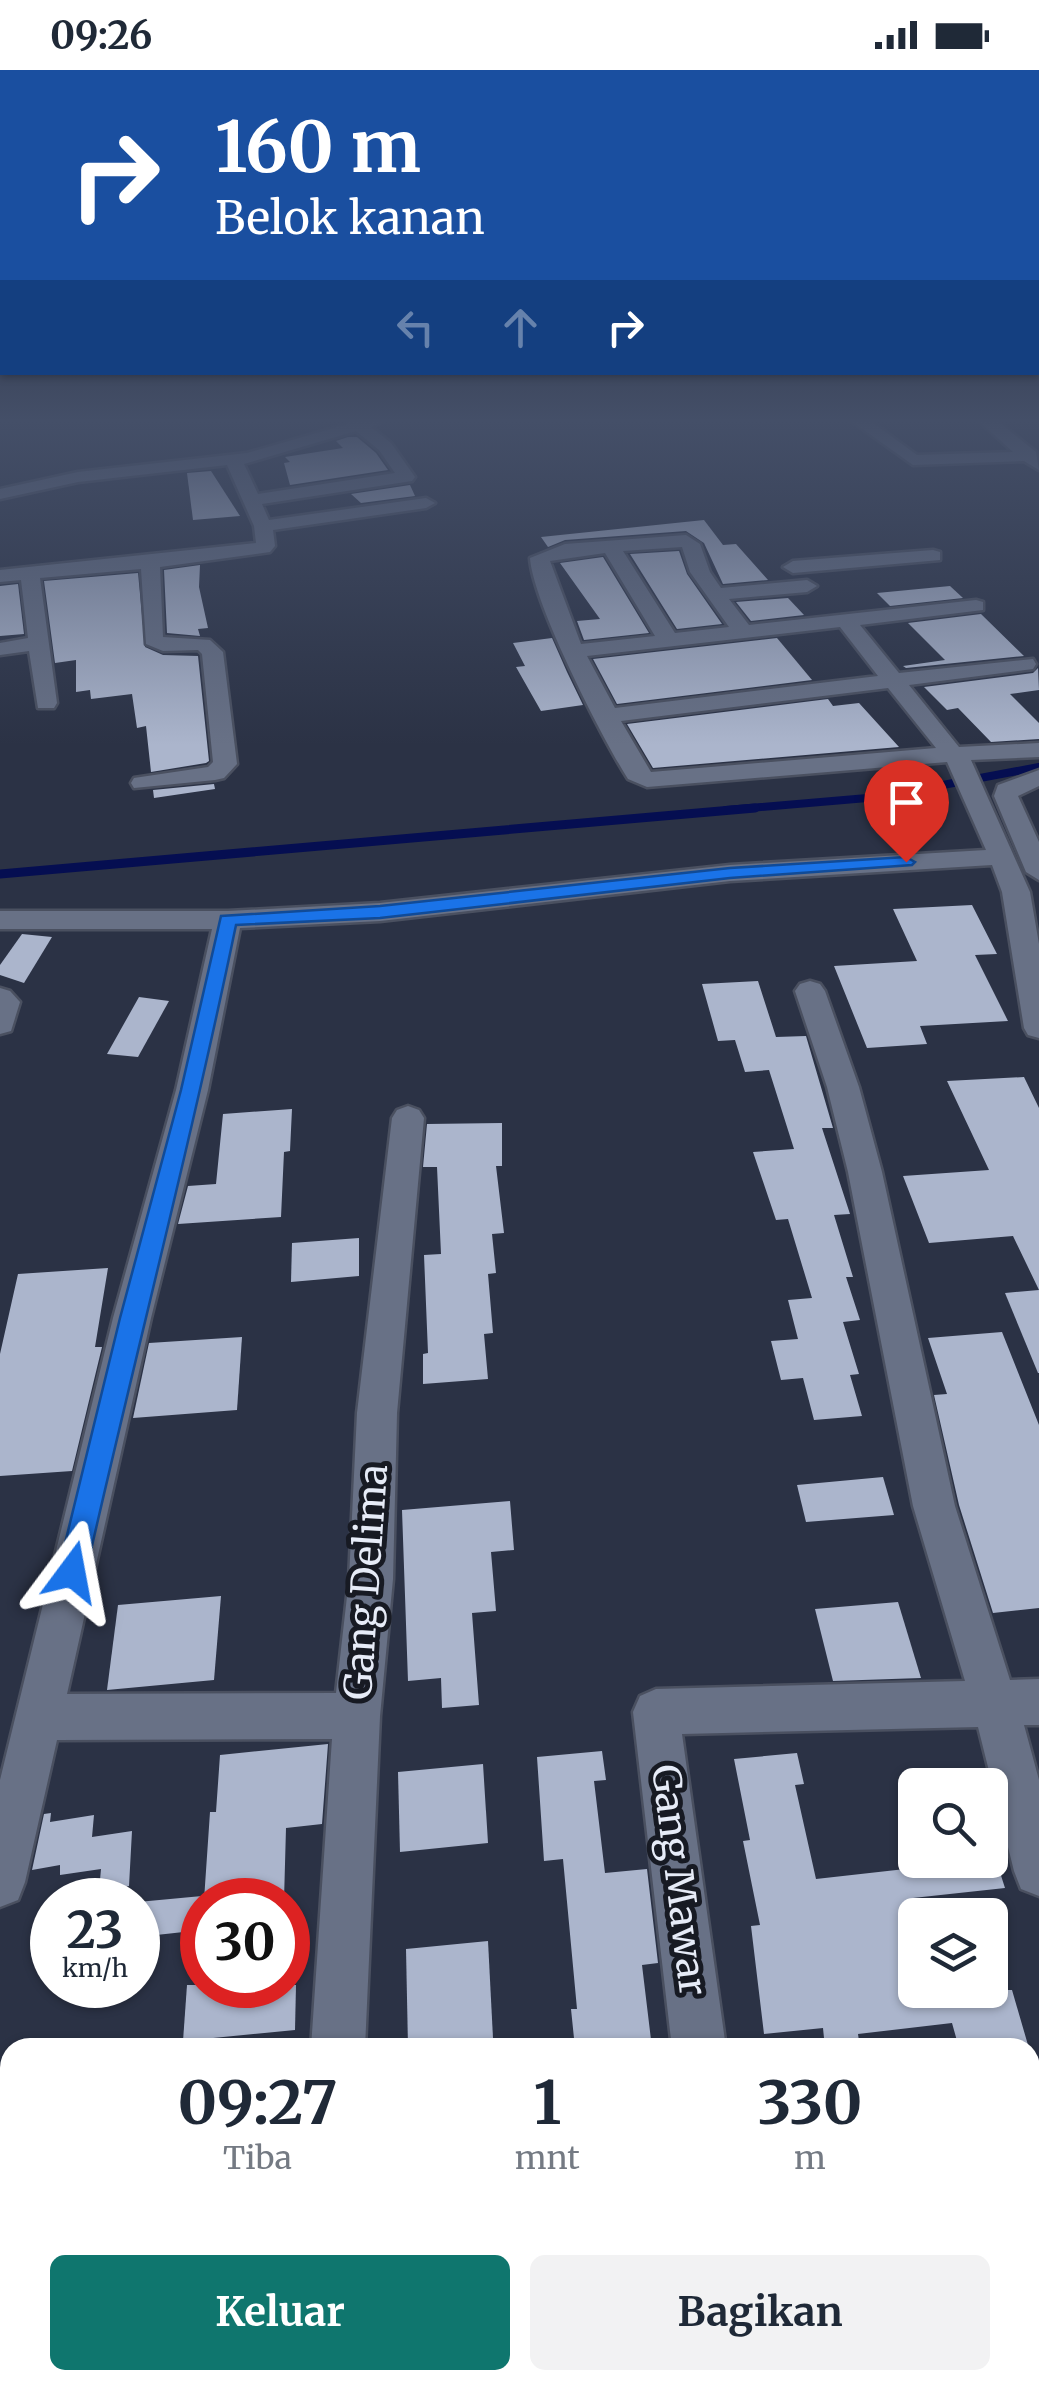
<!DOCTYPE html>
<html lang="id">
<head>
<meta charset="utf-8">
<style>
  :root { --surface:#fff; --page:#f2f2f3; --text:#1f2937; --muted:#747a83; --accent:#0f766e }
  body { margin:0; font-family:Merriweather,serif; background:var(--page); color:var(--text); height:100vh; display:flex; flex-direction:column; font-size:38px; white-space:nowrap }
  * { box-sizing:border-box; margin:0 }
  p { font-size:32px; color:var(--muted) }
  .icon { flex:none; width:55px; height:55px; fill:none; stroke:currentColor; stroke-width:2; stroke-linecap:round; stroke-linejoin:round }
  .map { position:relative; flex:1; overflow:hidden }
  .details { position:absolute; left:0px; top:1968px; width:1040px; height:352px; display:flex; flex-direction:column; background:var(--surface); border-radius:30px 30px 0 0; box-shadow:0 2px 8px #0004 }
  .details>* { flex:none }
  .guide { position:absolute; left:0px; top:0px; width:1040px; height:305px; box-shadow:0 2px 8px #0004; background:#1a4fa0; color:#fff; overflow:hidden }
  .tools { position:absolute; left:898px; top:1698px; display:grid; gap:20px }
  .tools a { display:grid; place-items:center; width:110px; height:110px; border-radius:15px; background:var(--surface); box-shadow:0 2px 8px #0004; font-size:50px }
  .speed { position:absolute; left:30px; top:1808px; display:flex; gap:20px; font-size:50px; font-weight:700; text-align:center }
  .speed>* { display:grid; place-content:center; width:130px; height:130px; border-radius:50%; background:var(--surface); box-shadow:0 2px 8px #0004; line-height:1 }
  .speed small { font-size:25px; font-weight:400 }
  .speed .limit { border:15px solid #d22; background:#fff; color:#111 }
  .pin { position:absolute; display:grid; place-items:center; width:85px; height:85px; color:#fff; margin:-102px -42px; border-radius:50% 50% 50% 0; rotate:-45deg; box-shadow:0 0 10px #0007 }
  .pin .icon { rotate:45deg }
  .me { position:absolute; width:110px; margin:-55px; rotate:13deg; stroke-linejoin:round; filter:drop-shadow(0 0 8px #0008) }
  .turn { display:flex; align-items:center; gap:35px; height:210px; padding:0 50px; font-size:45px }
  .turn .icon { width:130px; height:130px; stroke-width:2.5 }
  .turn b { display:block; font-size:70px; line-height:85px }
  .lanes { display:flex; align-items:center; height:95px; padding:0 50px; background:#0003; justify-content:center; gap:50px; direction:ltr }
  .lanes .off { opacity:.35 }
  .eta { display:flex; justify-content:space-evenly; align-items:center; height:170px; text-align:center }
  .eta b { font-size:60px; font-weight:700; line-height:70px }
  .action { display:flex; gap:20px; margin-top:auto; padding:20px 50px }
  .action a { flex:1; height:115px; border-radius:15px; background:var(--accent); color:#fff; font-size:40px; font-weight:700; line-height:115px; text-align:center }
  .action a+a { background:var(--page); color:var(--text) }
  .status { display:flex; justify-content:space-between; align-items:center; height:70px; padding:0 50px; background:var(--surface); direction:ltr }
  .status svg { height:28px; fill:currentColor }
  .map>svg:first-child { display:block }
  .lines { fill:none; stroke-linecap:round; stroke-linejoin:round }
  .stream-far1 { stroke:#050e51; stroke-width:8 }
  .stream { stroke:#050e51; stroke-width:9 }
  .building { fill:#abb5cc }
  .street-casing { stroke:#4a5060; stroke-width:5 }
  .street { fill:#687186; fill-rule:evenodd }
  .route { fill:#1a73e8; stroke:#114b97; stroke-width:2.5 }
  .labels { text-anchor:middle; stroke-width:10; stroke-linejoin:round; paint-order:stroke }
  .near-street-label { font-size:38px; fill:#e6ebf7; stroke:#171a23 }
</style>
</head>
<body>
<div class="status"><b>09:26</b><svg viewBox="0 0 49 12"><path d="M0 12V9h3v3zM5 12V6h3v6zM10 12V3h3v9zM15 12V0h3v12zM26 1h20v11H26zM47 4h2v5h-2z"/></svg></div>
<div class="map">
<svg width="1039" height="2319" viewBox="0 0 1039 2319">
  <rect width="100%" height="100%" fill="#2b3245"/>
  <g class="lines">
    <!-- stream-far1 -->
    <polyline class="stream-far1" points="726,740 879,727 1039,697"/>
    <!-- stream -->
    <polyline class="stream" points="0,804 755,738"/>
  </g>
  <!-- building -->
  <g class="building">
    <polygon points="348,367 357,367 376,383 388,400 290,415 284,393 290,392 285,387 343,378 336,371"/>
    <polygon points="211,401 240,446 193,450 187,403"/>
    <polygon points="410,415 415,426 361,433 351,424"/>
    <polygon points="704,450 723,475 736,474 768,510 723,514 704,473 686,461 565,470 548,477 541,467"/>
    <polygon points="679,481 687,504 722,554 677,559 630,484"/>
    <polygon points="603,487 649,563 584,570 577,551 600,549 560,493"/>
    <polygon points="200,495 199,517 208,558 198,559 200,566 167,563 164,500"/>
    <polygon points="138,503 145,577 163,585 198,586 209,691 206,693 151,702 146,656 137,658 132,624 91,629 90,620 76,622 76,590 55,593 44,511"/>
    <polygon points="18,514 24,564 0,566 0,516"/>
    <polygon points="950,516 963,528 890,536 877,523"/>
    <polygon points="788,528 804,545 751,551 736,532"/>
    <polygon points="981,544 1024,586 906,598 903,596 945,590 908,553"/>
    <polygon points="552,568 567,602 583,635 541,641 516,597 525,596 513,573"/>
    <polygon points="777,568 812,610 617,634 593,589"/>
    <polygon points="1038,598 1039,620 1010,624 1039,653 1039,669 991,672 958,638 947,640 924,617 1033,603"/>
    <polygon points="828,629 833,636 859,633 899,677 653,698 627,654"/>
    <polygon points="214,714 215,719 154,728 153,720"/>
    <polygon points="972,835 997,884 975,885 1008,951 920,956 927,974 867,978 834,896 917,891 893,839"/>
    <polygon points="22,864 52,867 24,913 0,905 0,895"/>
    <polygon points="758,911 776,967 806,966 833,1058 822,1058 850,1144 834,1145 853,1207 846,1207 860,1250 843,1252 859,1304 850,1305 862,1346 814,1350 803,1308 781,1310 771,1271 798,1269 788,1230 812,1228 788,1149 776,1150 753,1082 794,1079 769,1000 745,1002 735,970 718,971 702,914"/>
    <polygon points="139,927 169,931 138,987 107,984"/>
    <polygon points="1024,1007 1039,1038 1039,1220 1013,1166 929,1173 903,1106 989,1100 947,1011"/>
    <polygon points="292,1039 290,1081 284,1082 281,1147 178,1154 188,1116 216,1114 223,1044"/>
    <polygon points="502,1053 502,1096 496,1096 504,1163 492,1164 496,1203 488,1204 493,1263 484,1264 488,1309 423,1314 423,1284 428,1283 424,1185 441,1184 437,1097 423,1097 427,1054"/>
    <polygon points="359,1168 359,1206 291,1212 292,1173"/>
    <polygon points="108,1198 95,1277 102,1277 72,1401 0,1406 0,1284 18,1204"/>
    <polygon points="1039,1220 1039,1303 1038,1303 1005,1223"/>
    <polygon points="1002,1262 1039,1355 1039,1538 993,1543 959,1435 934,1325 947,1324 928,1268"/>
    <polygon points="242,1267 237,1340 133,1348 149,1273"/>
    <polygon points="883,1407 894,1445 806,1452 797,1415"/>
    <polygon points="510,1431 514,1480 491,1482 496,1541 472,1543 479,1635 442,1638 441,1608 408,1611 402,1440"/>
    <polygon points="221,1526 214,1610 107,1620 118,1535"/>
    <polygon points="898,1532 921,1608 833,1611 815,1539"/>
    <polygon points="328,1674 322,1754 286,1758 284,1830 204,1830 210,1742 216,1742 220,1685"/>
    <polygon points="602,1681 606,1710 594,1711 605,1803 647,1799 658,1893 642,1895 652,1978 575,1978 571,1939 577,1939 563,1789 544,1791 537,1687"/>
    <polygon points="797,1683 804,1714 795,1715 816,1809 932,1796 930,1790 996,1790 1005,1818 913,1828 915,1920 1012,1920 1028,1975 959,1978 952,1953 858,1964 860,1978 825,1978 823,1958 764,1964 751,1856 760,1855 743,1771 750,1770 734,1689"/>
    <polygon points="483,1694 488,1773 400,1782 398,1702"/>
    <polygon points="51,1743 50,1752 94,1745 92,1767 132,1761 129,1816 99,1821 101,1799 60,1805 60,1795 32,1800 44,1744"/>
    <polygon points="202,1826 202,1860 138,1867 138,1832"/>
    <polygon points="488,1871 493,1968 408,1977 406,1879"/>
    <polygon points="187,1915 296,1915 295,1960 183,1971"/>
  </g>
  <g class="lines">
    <!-- street casing -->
    <g class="street-casing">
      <g id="street">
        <path d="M345 350H385L371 357 391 373 415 407 412 411 262 434 269 450 426 428 435 433 426 438 273 460 275 476 270 482 160 497 163 567 210 570 223 582 237 694 224 708 215 710 134 718 131 713 134 708 208 697 213 692 202 584 198 580 163 581 146 574 141 499 40 508 57 633 54 638H38L29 581 0 585V573L28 568 21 510 0 512V500L256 473 254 456 227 395 78 412 0 429V419L78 402 247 383 348 354ZM356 361 379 380 395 403 258 424 244 394Z"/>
        <polygon points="850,350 869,350 917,385 1013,382 978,350 996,350 1036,382 1039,400 1024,391 913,395"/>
        <path d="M686 465 700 474 710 502 721 518 807 510 817 516 807 522 729 529 749 555 976 530 983 532V540L860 555 899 603 1033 589 1036 594 1033 599 1025 600 909 615 959 677 1039 673V687L971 690 1030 822 1039 874V968L1028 965 1024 958 1002 822 992 795 730 811 380 851 240 858 208 1020 151 1248 67 1624 336 1623 349 1509 357 1343 392 1048 397 1040 408 1036 419 1040 424 1048 397 1343 393 1509 380 1646 365 1978H311L332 1669 57 1670 25 1812 18 1830 0 1837V1710L113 1248 176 1020 212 859H0V841H228L380 833 730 795 986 780 947 692 647 717 628 709C602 668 533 533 530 488L565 474ZM682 477 690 502 729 557 675 563 623 481ZM605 483 655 566 581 574 550 491ZM840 557 878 606 615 638 587 586ZM888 618 936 678 651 702 621 651Z"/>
        <polygon points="933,480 940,482 940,490 793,503 783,497 793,491"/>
        <polygon points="1039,700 1039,716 1018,726 1039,772 1039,810 1026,802 994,726 998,715"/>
        <polygon points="810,911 820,914 825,921 859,1017 882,1102 955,1436 1010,1610 1039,1609 1039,1655 1024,1655 1039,1710 1039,1826 1021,1819 1014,1801 978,1657 682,1664 726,1978 672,1978 633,1642 640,1626 656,1619 965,1611 913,1436 848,1102 827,1017 795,921 800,914"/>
        <polygon points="0,918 10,921 20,932 11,961 0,964"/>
        <polygon points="281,2310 343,2310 342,2319 280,2319"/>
        <polygon points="703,2310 765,2310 766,2319 704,2319"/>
      </g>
    </g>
    <!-- street -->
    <use href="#street" class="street"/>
  </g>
  <!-- sky -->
  <linearGradient id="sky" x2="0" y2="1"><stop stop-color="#181c26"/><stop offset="0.52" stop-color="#444f68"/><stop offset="1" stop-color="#444f68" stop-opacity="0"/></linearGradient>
  <rect width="1039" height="675" fill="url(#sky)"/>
  <!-- route -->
  <path class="route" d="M906 787 915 792 912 795 730 808 380 848 236 855C191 1072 135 1286 86 1502L82 1511 72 1515 62 1511 58 1502 120 1248 181 1020 221 846 380 836 730 798Z"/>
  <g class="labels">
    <!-- near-street labels -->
    <g class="near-street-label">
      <text transform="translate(366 1512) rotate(-86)" y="13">Gang Delima</text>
      <text transform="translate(679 1810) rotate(83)" y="13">Gang Mawar</text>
    </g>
  </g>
</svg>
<div class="tools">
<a><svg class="icon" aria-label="search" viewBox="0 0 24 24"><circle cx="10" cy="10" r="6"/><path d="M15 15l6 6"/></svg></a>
<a><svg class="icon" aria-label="layers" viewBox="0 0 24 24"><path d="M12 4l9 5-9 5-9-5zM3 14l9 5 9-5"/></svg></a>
</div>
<div class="speed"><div>23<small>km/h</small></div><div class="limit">30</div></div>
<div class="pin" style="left:906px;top:792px;background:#d93025"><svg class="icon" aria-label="arrive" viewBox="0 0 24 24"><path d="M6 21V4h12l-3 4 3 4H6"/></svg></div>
<svg class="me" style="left:72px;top:1502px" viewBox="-20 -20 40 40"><path d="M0-17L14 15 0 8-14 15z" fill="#1a73e8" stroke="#fff" stroke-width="4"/></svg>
<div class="guide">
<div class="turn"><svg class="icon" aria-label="right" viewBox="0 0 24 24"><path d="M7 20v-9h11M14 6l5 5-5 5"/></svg><div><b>160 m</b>Belok kanan</div></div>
<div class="lanes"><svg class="icon off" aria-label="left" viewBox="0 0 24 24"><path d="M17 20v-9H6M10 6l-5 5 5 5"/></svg><svg class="icon off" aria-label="ahead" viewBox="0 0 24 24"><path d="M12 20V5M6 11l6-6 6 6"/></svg><svg class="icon" aria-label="right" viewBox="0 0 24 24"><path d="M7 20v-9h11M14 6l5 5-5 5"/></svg></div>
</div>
<section class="details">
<div class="eta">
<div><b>09:27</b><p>Tiba</p></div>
<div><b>1</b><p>mnt</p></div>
<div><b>330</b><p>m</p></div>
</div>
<div class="action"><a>Keluar</a><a>Bagikan</a></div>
</section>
</div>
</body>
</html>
